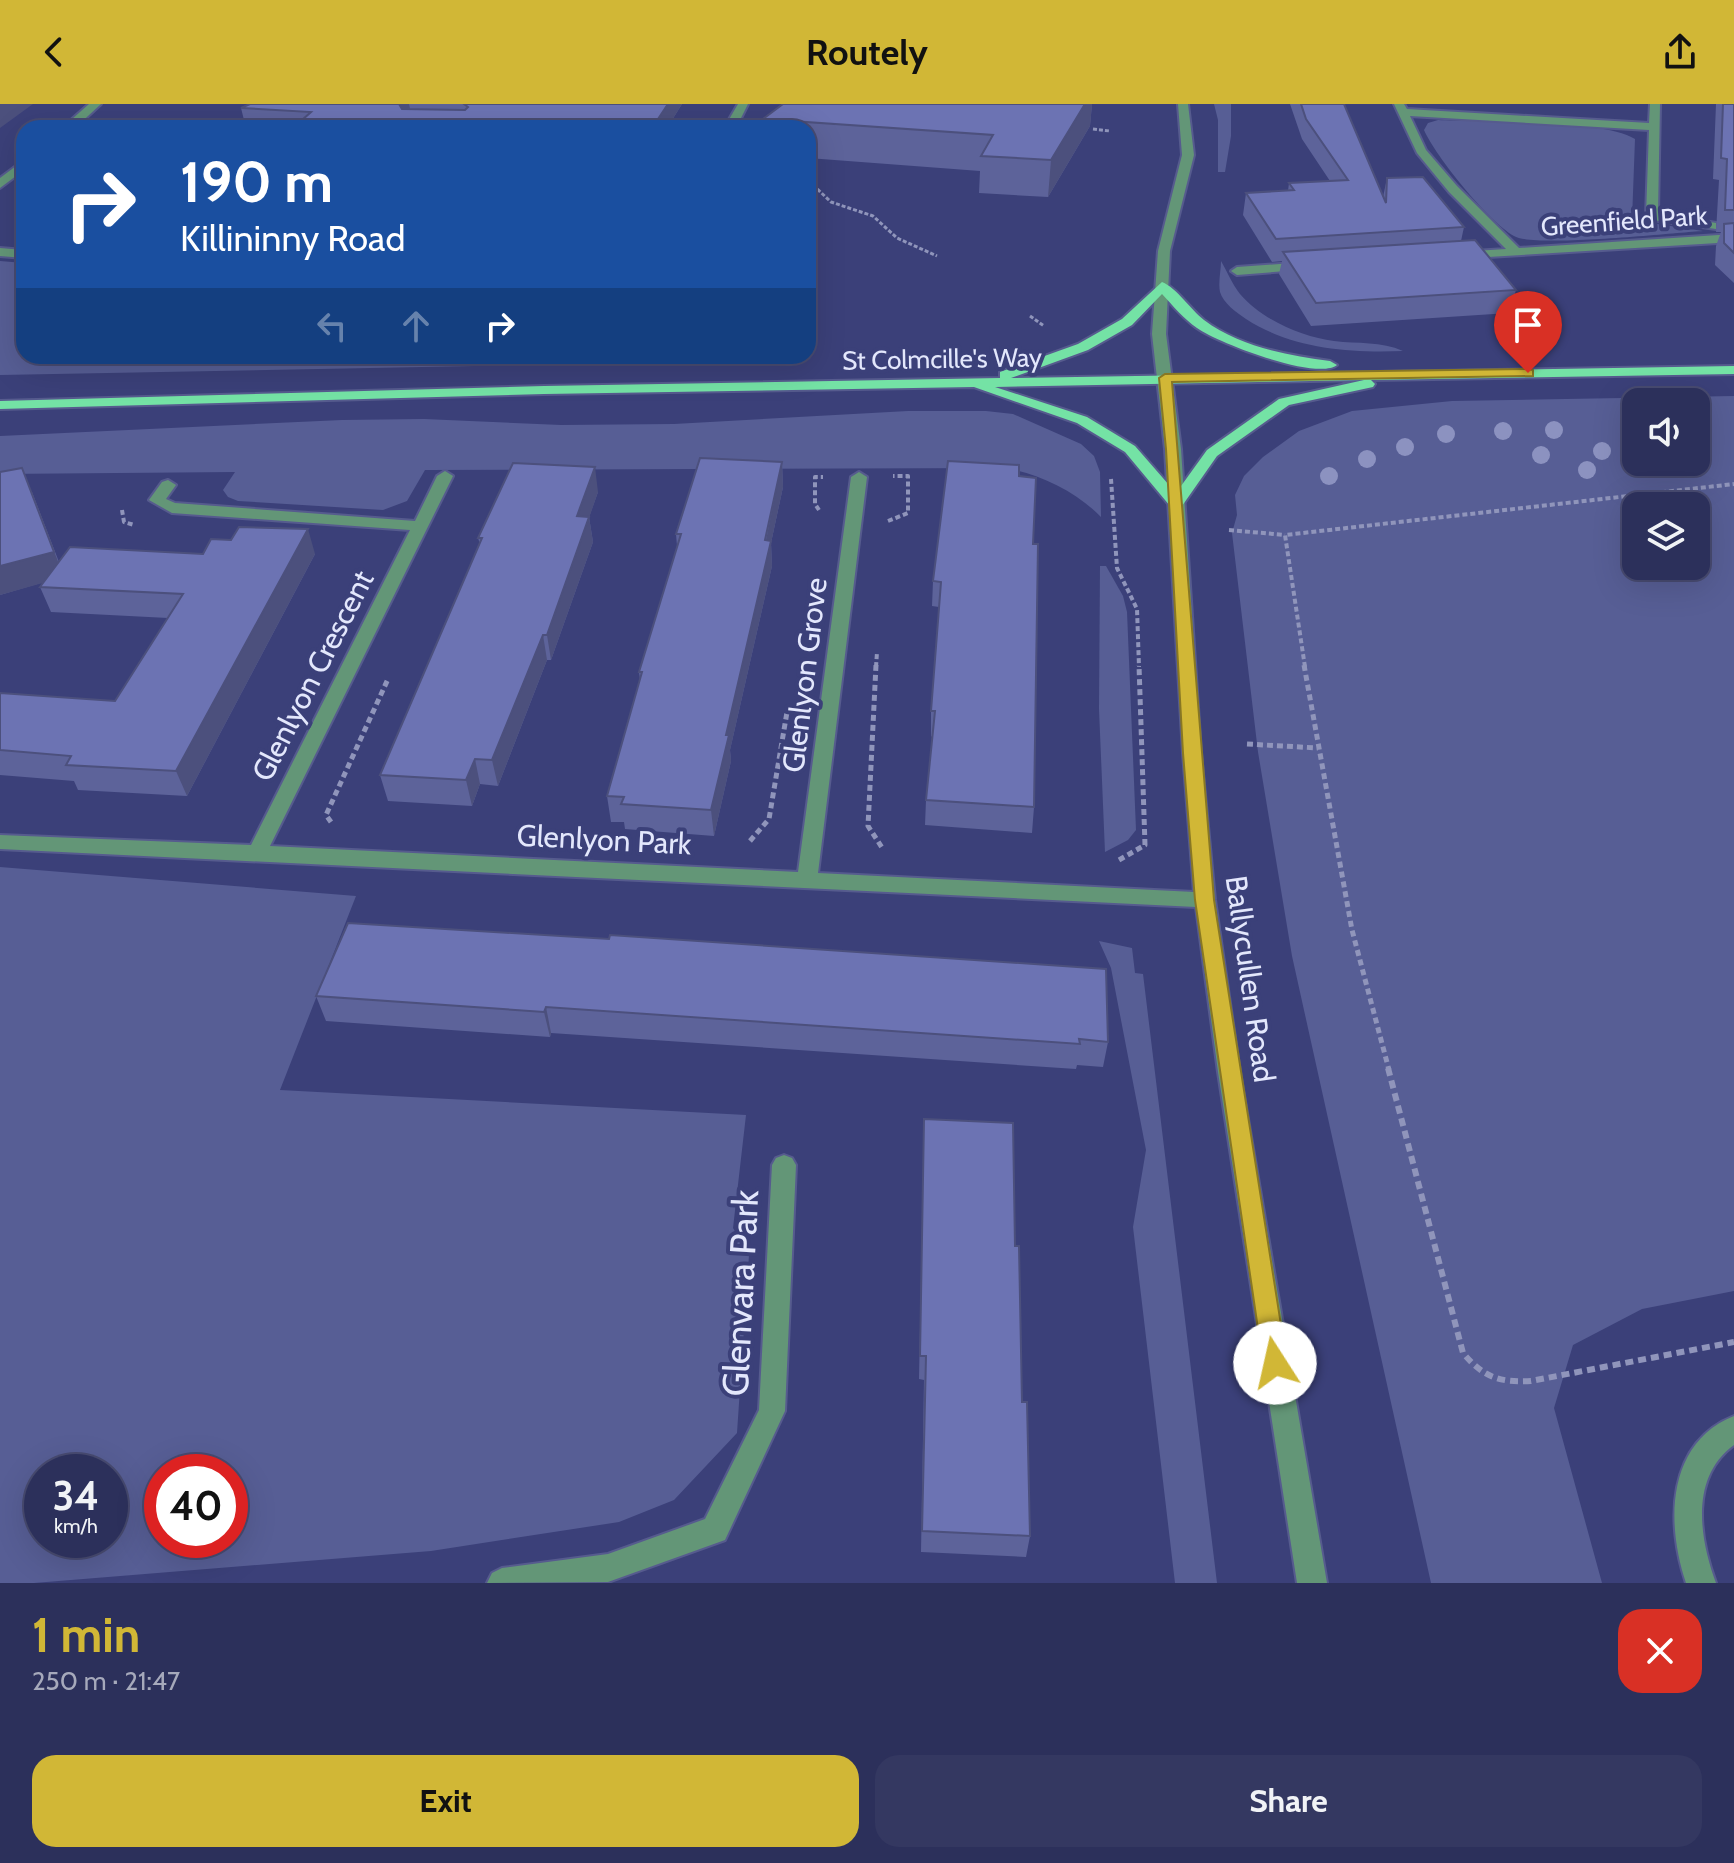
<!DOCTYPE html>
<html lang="en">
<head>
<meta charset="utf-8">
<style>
  :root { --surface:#2c305b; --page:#343861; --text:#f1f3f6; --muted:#a6a9bb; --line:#484b71; --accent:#d1b736 }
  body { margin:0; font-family:Cabin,sans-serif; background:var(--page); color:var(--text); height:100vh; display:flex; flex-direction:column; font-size:30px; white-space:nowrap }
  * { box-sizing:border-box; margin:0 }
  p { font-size:26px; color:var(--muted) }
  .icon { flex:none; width:44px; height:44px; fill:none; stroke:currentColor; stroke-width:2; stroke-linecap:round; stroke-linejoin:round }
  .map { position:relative; height:1479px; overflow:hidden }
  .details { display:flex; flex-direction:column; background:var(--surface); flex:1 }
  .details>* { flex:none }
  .hud { position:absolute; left:16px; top:16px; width:800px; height:244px; border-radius:24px; box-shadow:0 8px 32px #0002,0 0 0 2px var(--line); background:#1a4fa0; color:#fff; overflow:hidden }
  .controls { position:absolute; left:1622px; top:284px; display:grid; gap:16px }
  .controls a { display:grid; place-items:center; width:88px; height:88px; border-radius:16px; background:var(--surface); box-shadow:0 8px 32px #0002,0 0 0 2px var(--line); font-size:40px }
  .speed { position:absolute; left:24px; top:1350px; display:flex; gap:16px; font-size:40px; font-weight:700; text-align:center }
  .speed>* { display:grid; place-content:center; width:104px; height:104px; border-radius:50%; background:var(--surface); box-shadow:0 8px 32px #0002,0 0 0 2px var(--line); line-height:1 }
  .speed small { font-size:20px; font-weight:400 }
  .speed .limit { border:12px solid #d22; background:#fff; color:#111 }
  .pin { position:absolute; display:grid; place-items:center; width:68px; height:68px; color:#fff; margin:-82px -34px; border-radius:50% 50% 50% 0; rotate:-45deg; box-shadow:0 0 8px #0007 }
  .pin .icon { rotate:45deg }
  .me { position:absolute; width:88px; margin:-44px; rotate:350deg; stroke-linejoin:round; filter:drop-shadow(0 0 6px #0008) }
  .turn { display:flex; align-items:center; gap:28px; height:168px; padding:0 32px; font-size:36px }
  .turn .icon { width:104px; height:104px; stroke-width:2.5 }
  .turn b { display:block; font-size:56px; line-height:68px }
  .lanes { display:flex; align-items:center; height:76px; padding:0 32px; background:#0003; justify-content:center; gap:40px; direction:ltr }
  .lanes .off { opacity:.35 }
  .round { display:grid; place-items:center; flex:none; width:84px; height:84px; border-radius:24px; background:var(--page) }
  .summary { display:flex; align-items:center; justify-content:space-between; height:136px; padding:0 32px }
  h1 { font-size:48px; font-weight:700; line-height:60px; color:var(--accent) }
  .action { display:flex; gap:16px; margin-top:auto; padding:16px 32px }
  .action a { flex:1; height:92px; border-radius:24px; background:var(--accent); color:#111; font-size:32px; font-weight:700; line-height:92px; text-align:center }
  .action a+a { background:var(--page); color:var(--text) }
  header { display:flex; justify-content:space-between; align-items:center; height:104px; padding:0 32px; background:var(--accent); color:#111; font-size:36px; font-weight:700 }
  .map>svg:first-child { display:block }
  .green { fill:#575e95; fill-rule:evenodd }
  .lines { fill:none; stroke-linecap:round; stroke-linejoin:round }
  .minor-casing { stroke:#565b8e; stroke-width:4 }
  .major-casing { stroke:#565b8e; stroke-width:4 }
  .path-far3 { stroke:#9095bb; stroke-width:3; stroke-dasharray:4 2; stroke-linecap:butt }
  .path-far2 { stroke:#9095bb; stroke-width:4; stroke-dasharray:5 3; stroke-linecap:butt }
  .path-far1 { stroke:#9095bb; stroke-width:5; stroke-dasharray:6 4; stroke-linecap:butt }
  .path { stroke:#9095bb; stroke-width:6; stroke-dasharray:8 5; stroke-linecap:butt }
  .minor { fill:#639677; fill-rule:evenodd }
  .major { fill:#74e2a5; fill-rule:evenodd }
  .tree { fill:#8c92c0 }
  .wall { fill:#5d639a }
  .shaded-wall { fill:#4c507d }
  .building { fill:#6c73b3; stroke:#4c507d; stroke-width:2 }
  .route { fill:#d1b736; stroke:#887723; stroke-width:2 }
  .labels { text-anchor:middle; stroke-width:8; stroke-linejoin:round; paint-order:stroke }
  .far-street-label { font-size:26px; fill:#e3e7fc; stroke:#3b4079 }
  .street-label { font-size:30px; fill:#e3e7fc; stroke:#3b4079 }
  .near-street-label { font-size:36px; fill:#e3e7fc; stroke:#3b4079 }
</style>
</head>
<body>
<header><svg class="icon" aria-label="back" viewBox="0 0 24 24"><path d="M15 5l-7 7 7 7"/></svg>Routely<svg class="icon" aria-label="share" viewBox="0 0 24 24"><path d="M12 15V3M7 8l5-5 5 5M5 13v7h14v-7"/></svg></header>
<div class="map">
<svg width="1734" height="1479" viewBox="0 0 1734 1479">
  <rect width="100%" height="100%" fill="#3b4079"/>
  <!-- green -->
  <g class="green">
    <polygon points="1214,0 1231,0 1231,32 1225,68 1218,68 1218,16"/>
    <path d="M1438 16C1481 18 1603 15 1635 35L1632 116 1703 127C1672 129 1533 144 1514 132 1488 117 1436 53 1424 26L1428 19Z"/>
    <polygon points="0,157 24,159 24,252 620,252 475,262 0,271"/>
    <path d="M1221 157C1227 167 1232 180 1240 190 1261 215 1302 233 1334 237 1358 240 1381 237 1403 247 1349 249 1292 245 1246 215 1237 209 1223 199 1220 188 1218 179 1221 166 1221 157Z"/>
    <path d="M1734 292V1187L1642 1205 1573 1241 1554 1304 1602 1479H1431L1292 852 1258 648 1232 429 1237 411 1235 391 1244 372 1263 353 1299 327 1352 307 1452 297ZM1636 298H1696V358H1636ZM1636 402H1696V462H1636Z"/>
    <path d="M908 307H986L1013 310 1081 340 1094 352 1100 368 1101 413C1077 388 1038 369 1004 364L425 366 407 397 383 406 238 397 228 393 223 386 235 368 0 370V332L342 316 424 315 561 321 674 320Z"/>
    <polygon points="1100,462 1106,462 1123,492 1127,508 1136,726 1128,736 1105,748 1099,605"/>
    <path d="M0 763 356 792 280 986 746 1011 733 1124 749 1151 737 1329 674 1396 619 1418 431 1447 34 1479H0ZM42 1368H110V1436H42ZM162 1368H230V1436H162Z"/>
    <polygon points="1099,837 1132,844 1135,869 1143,870 1217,1479 1175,1479 1133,1123 1146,1046 1111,864"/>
  </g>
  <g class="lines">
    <!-- minor casing -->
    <g class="minor-casing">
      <g id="minor">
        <polygon points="89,0 101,0 75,24 62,24"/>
        <polygon points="738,0 748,0 736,24 724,24"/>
        <polygon points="1178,0 1188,0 1194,51 1170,147 1166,230 1181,345 1201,649 1215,796 1240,968 1327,1479 1297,1479 1218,968 1196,803 0,745 0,731 251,741 410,426 172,409 149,396 162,378 168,376 176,381 166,395 175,399 415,417 437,372 445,367 453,372 270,742 798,768 851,373 859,368 867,373 818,769 1194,788 1183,649 1165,345 1152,230 1158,147 1182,51"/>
        <polygon points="1394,0 1404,0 1407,5 1649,19 1650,0 1660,0 1658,109 1716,119 1716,125 1652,116 1646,112 1649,26 1410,12 1426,46 1457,82 1519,144 1734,130 1734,138 1454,155 1454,149 1459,148 1506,145 1449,88 1417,49"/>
        <polygon points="24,56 24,66 0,84 0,74"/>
        <polygon points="0,144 24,146 24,154 0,152"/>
        <polygon points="1307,158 1313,162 1312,165 1237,171 1231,167 1237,163"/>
        <polygon points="784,1051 792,1054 796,1061 785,1307 725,1436 608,1478 487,1479 492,1469 502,1464 608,1450 705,1415 759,1306 772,1061 776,1054"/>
        <path d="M1734 1312V1341C1690 1373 1699 1433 1716 1479H1686C1666 1420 1666 1339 1734 1312Z"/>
      </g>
    </g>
    <!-- major casing -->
    <g class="major-casing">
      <path id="major" d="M1162 178C1177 184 1190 205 1204 216 1240 243 1287 251 1330 257L1337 261C1317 277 1218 239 1197 224 1184 215 1173 202 1162 190L1132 221 1088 246 1011 274 1734 262V270L1371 276 1375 280 1373 283 1289 301 1217 352 1182 402H1170L1125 348 1077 319 974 283 544 290 0 305V297L544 282 1000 274V268L1078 240 1122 215ZM1364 276 1279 295 1207 346 1176 389 1135 342 1087 313 995 283Z"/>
    </g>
    <!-- path-far3 -->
    <g class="path-far3">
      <polyline points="1093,25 1110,27"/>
      <polyline points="813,81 831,98 873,112 897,134 937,152"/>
      <polyline points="1030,212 1044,222"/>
    </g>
    <!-- path-far2 -->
    <g class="path-far2">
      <polyline points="1111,375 1117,464 1137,505 1139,563"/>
      <polyline points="122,406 124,418 134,421"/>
      <polyline points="819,406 815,400 815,373 823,373"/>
      <polyline points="888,417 908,409 908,372 893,372"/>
      <polyline points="1229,426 1285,431"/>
      <polyline points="876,563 877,548"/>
      <polyline points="1305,563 1285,431 1734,380"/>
    </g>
    <!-- path-far1 -->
    <g class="path-far1">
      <polyline points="876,561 868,722 883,745"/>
      <polyline points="1304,561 1352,826 1389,966"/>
      <polyline points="1247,640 1318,644"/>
      <polyline points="331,718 326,711 388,575"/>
      <polyline points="750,737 769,715 787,608"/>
      <polyline points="1119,756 1145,741 1139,561"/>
    </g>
    <!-- path -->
    <path class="path" d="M1388 964 1463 1249C1483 1273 1500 1279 1531 1277L1734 1238"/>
    <!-- minor -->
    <use href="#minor" class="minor"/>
    <!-- major -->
    <use href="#major" class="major"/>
  </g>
  <!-- trees -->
  <g class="tree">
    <circle cx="1554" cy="326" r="9"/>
    <circle cx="1503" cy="327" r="9"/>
    <circle cx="1446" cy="330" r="9"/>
    <circle cx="1405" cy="343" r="9"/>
    <circle cx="1602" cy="347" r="9"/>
    <circle cx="1541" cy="351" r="9"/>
    <circle cx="1367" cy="355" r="9"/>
    <circle cx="1587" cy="366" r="9"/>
    <circle cx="1329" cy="372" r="9"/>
  </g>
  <!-- wall -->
  <g class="wall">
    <polygon points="250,0 682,0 667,24 246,24 241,4"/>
    <polygon points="783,0 1092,0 1090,22 1048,93 979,89 980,67 808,54 808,24 763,24 763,15"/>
    <polygon points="1290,0 1344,0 1383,93 1387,74 1464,123 1461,137 1516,186 1509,209 1311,222 1279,170 1282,157 1272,158 1243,111 1246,89 1288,87 1289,79 1330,77 1302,35"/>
    <polygon points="1716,0 1734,0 1734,179 1715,161 1716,142 1721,128 1716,128 1719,76 1713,75"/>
    <polygon points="782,358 783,383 771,439 772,462 730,646 731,657 714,732 625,725 624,718 611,718 607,692 640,576 639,568 677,442 676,430"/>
    <polygon points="0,368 32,388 59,458 203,450 315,450 187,692 78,686 74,677 0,671 0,589 115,597 168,514 51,508 40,483 44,478 0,491"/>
    <polygon points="1019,372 1033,440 1034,703 1032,729 925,721 926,696 932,633 931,632 931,607 939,503 932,502 933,477"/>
    <polygon points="598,388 589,413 593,438 551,556 547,556 498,682 480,680 472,702 388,697 380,671 480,440 478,434"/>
    <polygon points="348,819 1108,938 1103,963 1077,961 1076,965 551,929 550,933 326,917 316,892"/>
    <polygon points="924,1015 1015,1142 1022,1298 1030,1432 1026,1453 921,1448 924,1276 919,1275"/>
  </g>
  <!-- shaded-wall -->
  <g class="shaded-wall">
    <polygon points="0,0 33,0 0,24"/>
    <polygon points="399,0 409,0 412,15 403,21"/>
    <polygon points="668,0 682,0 667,24 652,24"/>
    <polygon points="1085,0 1092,0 1090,22 1048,93 1051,56"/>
    <polygon points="782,358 783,383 771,439 772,462 730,646 731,657 714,732 711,706"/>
    <polygon points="595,363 598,388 587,420 589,413 593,438 551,556 547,531 577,412"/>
    <polygon points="22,364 64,473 0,491 0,462"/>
    <polygon points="308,425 315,450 187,692 176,667"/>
    <polygon points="543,531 547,556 498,682 492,656"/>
    <polygon points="475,655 480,680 472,702 466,676"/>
    <polygon points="546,903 551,929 550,933 544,908"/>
  </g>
  <!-- building -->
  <g class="building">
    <polygon points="250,0 399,0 402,5 465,6 468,3 464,0 668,0 652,24 293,24 311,8 241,4"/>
    <polygon points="783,0 1085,0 1051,56 981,52 993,31 763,15"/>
    <polygon points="1301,0 1344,0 1386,99 1387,74 1423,73 1464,123 1276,135 1246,89 1294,86 1289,79 1348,76 1306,15"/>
    <polygon points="1723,0 1734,0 1734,106 1725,106 1727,55 1721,54"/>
    <polygon points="1734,119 1734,149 1724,139 1724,120"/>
    <polygon points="1475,136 1516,186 1316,199 1283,148"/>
    <polygon points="700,354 782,358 765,436 771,437 726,631 729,631 711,706 621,700 624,693 607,692 642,568 639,568 681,430 676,430"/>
    <polygon points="948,357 1019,361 1019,372 1036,374 1033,440 1038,440 1034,703 926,696 935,607 931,607 941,478 933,477"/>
    <polygon points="513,359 595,363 577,412 589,413 547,531 543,531 492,656 475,655 466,676 380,671 482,434 478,434"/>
    <polygon points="22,364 54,448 0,462 0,368"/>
    <polygon points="239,423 308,425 176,667 66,661 71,652 0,646 0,589 115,597 183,490 40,483 70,443 203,450 211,435 231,436"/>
    <polygon points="348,819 609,835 610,831 1106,865 1108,938 1079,935 1080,940 546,903 544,908 316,892"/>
    <polygon points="924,1015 1013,1019 1015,1142 1019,1142 1022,1298 1027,1298 1030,1432 922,1427 926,1252 920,1252"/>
  </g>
  <!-- route -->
  <polygon class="route" points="1528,265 1533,266 1533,272 1172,278 1214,796 1287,1259 1283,1267 1275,1270 1266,1267 1263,1259 1195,796 1183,649 1166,345 1159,274 1165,270"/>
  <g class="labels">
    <!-- far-street labels -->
    <g class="far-street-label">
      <text transform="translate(1624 117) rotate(-4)" y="9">Greenfield Park</text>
      <text transform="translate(942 255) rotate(-1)" y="9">St Colmcille's Way</text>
    </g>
    <!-- street labels -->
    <g class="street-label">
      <text transform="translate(805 571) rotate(-83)" y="10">Glenlyon Grove</text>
      <text transform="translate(313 572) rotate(-63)" y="10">Glenlyon Crescent</text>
      <text transform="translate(604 736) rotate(3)" y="10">Glenlyon Park</text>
      <text transform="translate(1250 875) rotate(82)" y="10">Ballycullen Road</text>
    </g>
    <!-- near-street labels -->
    <g class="near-street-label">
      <text transform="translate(740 1189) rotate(-87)" y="13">Glenvara Park</text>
    </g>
  </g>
</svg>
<div class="controls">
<a><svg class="icon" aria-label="sound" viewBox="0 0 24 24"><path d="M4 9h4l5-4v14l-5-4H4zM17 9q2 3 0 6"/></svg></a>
<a><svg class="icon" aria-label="layers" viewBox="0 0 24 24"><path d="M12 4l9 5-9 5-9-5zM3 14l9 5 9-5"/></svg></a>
</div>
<div class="speed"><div>34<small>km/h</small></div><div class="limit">40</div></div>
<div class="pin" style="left:1528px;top:269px;background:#d93025"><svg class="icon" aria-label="arrive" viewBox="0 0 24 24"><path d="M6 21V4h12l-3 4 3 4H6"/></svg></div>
<svg class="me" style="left:1275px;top:1259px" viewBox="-20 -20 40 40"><circle r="19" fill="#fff"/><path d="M0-13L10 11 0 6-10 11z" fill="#d1b736"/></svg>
<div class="hud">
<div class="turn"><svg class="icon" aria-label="right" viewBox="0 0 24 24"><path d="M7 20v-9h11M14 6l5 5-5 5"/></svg><div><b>190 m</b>Killininny Road</div></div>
<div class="lanes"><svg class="icon off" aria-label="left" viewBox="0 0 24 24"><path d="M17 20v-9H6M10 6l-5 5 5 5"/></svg><svg class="icon off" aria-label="ahead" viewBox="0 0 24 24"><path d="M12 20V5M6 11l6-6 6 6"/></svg><svg class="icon" aria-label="right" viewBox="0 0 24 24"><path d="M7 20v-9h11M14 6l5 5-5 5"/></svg></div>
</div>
</div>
<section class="details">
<div class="summary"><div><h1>1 min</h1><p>250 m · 21:47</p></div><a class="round" style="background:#d93025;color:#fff"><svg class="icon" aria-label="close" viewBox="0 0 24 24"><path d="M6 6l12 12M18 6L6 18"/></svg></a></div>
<div class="action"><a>Exit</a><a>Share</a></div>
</section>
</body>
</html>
